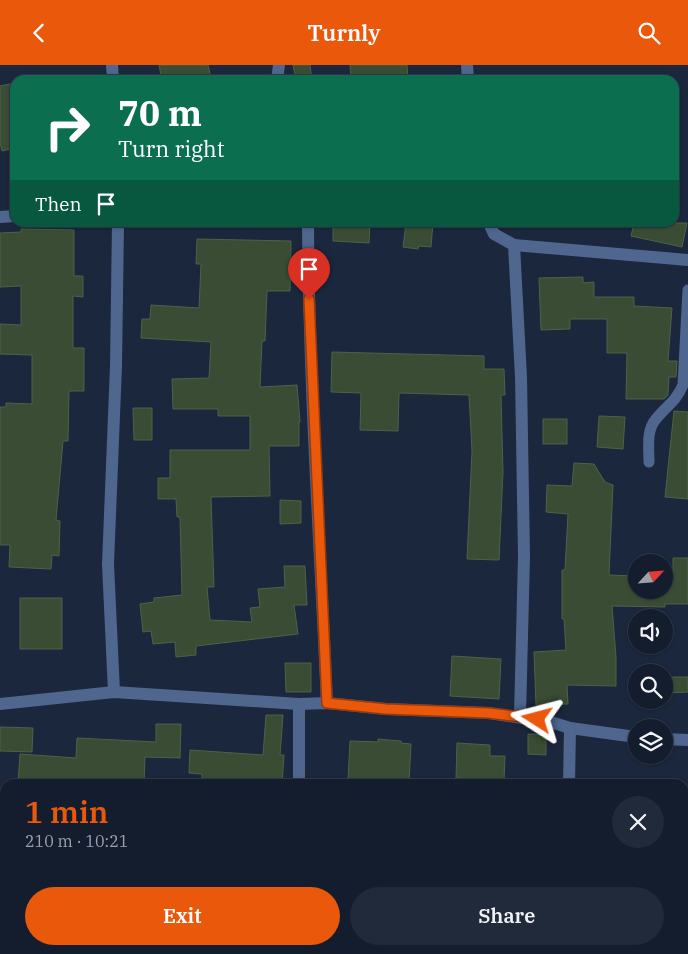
<!DOCTYPE html>
<html lang="en">
<head>
<meta charset="utf-8">
<style>
  :root { --surface:#141d2e; --page:#212a3a; --text:#f1f3f6; --muted:#9da2aa; --line:#333b4a; --accent:#ea580c }
  body { margin:0; font-family:"IBM Plex Serif",serif; background:var(--page); color:var(--text); height:100vh; display:flex; flex-direction:column; font-size:19px; white-space:nowrap }
  * { box-sizing:border-box; margin:0 }
  p { font-size:16px; color:var(--muted) }
  .icon { flex:none; width:28px; height:28px; fill:none; stroke:currentColor; stroke-width:2; stroke-linecap:round; stroke-linejoin:round }
  .map { position:relative; flex:1; overflow:hidden }
  .drawer { position:absolute; left:0px; top:714px; width:689px; height:176px; display:flex; flex-direction:column; background:var(--surface); border-radius:15px 15px 0 0; box-shadow:0 1px 4px #0004,0 0 0 1px var(--line) }
  .drawer>* { flex:none }
  .top-card { position:absolute; left:10px; top:10px; width:669px; height:152px; border-radius:15px; box-shadow:0 1px 4px #0004,0 0 0 1px var(--line); background:#0b6e4f; color:#fff; overflow:hidden }
  .needle { width:32px; rotate:64deg }
  .fabs { position:absolute; left:628px; top:489px; display:grid; gap:10px }
  .fabs a { display:grid; place-items:center; width:45px; height:45px; border-radius:50%; background:var(--surface); box-shadow:0 1px 4px #0004,0 0 0 1px var(--line); font-size:25px }
  .pin { position:absolute; display:grid; place-items:center; width:42px; height:42px; color:#fff; margin:-51px -21px; border-radius:50% 50% 50% 0; rotate:-45deg; box-shadow:0 0 5px #0007 }
  .pin .icon { rotate:45deg }
  .me { position:absolute; width:55px; margin:-28px; rotate:279deg; stroke-linejoin:round; filter:drop-shadow(0 0 4px #0008) }
  .turn { display:flex; align-items:center; gap:18px; height:105px; padding:0 25px; font-size:22px }
  .turn .icon { width:65px; height:65px; stroke-width:2.5 }
  .turn b { display:block; font-size:35px; line-height:42px }
  .then { display:flex; align-items:center; height:48px; padding:0 25px; background:#0003; gap:10px; font-size:19px }
  .round { display:grid; place-items:center; flex:none; width:52px; height:52px; border-radius:26px; background:var(--page) }
  .summary { display:flex; align-items:center; justify-content:space-between; height:85px; padding:0 25px }
  h1 { font-size:30px; font-weight:600; line-height:38px; color:var(--accent) }
  .action { display:flex; gap:10px; margin-top:auto; padding:10px 25px }
  .action a { flex:1; height:58px; border-radius:30px; background:var(--accent); color:#fff; font-size:20px; font-weight:600; line-height:58px; text-align:center }
  .action a+a { background:var(--page); color:var(--text) }
  header { display:flex; justify-content:space-between; align-items:center; height:65px; padding:0 25px; background:var(--accent); color:#fff; font-size:22px; font-weight:600 }
  .map>svg:first-child { display:block }
  .building { fill:#3b4c34; stroke:#4f6148 }
  .lines { fill:none; stroke-linecap:round; stroke-linejoin:round }
  .lane { stroke:#4f668f; stroke-width:11 }
  .street { stroke:#4f668f; stroke-width:12 }
  .route-casing { stroke:#983908; stroke-width:12 }
  .route { stroke:#ea580c; stroke-width:9 }
</style>
</head>
<body>
<header><svg class="icon" aria-label="back" viewBox="0 0 24 24"><path d="M15 5l-7 7 7 7"/></svg>Turnly<svg class="icon" aria-label="search" viewBox="0 0 24 24"><circle cx="10" cy="10" r="6"/><path d="M15 15l6 6"/></svg></header>
<div class="map">
<svg width="688" height="889" viewBox="0 0 688 889">
  <rect width="100%" height="100%" fill="#1b273d"/>
  <!-- building -->
  <g class="building">
    <polygon points="159,0 208,0 211,13 203,15 162,15"/>
    <polygon points="293,0 310,0 312,15 296,15"/>
    <polygon points="350,0 407,0 408,15 351,15"/>
    <polygon points="15,18 15,83 2,86 0,78 0,21"/>
    <polygon points="333,158 370,158 369,178 333,176"/>
    <polygon points="406,158 433,158 431,182 419,181 418,184 403,182"/>
    <polygon points="634,158 687,158 682,182 631,171"/>
    <polygon points="21,164 74,165 74,211 83,211 83,232 73,231 73,283 84,283 84,326 69,326 68,376 63,376 56,455 60,456 59,491 52,490 51,504 9,502 10,480 0,480 0,342 6,342 6,338 32,339 32,290 0,289 0,259 21,260 21,221 0,222 0,168 21,167"/>
    <polygon points="197,174 291,176 290,226 267,226 265,276 262,276 260,322 297,320 300,357 299,357 299,381 269,381 270,431 211,432 214,522 207,522 210,555 252,557 250,543 260,542 258,524 285,522 284,501 305,501 307,540 294,540 298,569 196,581 196,590 176,592 175,577 153,579 151,566 143,567 140,539 154,537 154,533 182,530 180,452 177,452 176,434 158,434 158,413 170,413 170,385 250,385 250,351 218,351 218,344 173,344 172,314 209,313 211,277 141,273 142,254 150,254 151,240 199,243 201,199 196,199"/>
    <polygon points="583,212 583,218 594,217 594,232 634,232 634,241 672,243 668,296 677,296 676,312 669,312 668,330 664,334 626,334 627,288 607,288 607,254 570,254 570,264 541,265 539,213"/>
    <polygon points="332,287 484,291 484,304 504,304 505,330 501,330 503,407 499,495 467,494 472,386 469,330 399,328 398,366 360,365 361,328 331,327"/>
    <polygon points="133,343 152,343 152,375 134,375"/>
    <polygon points="674,346 688,347 688,434 665,432"/>
    <polygon points="599,351 625,352 623,384 597,382"/>
    <rect x="543" y="354" width="24" height="25"/>
    <polygon points="574,398 594,399 605,417 613,420 609,510 636,511 636,525 664,525 664,512 673,512 673,493 688,493 688,539 665,539 665,542 612,541 616,592 616,621 567,620 568,639 536,640 534,587 566,585 564,554 562,554 562,505 565,505 568,449 546,447 547,420 572,421"/>
    <polygon points="280,435 301,436 301,458 280,459"/>
    <rect x="20" y="533" width="42" height="51"/>
    <polygon points="452,591 501,594 499,634 450,631"/>
    <polygon points="285,598 311,598 311,627 286,627"/>
    <polygon points="669,612 688,612 688,627 669,628"/>
    <polygon points="266,650 283,650 280,690 284,690 282,719 202,719 202,709 189,708 190,685 263,690"/>
    <polygon points="156,659 181,659 180,693 145,692 144,719 18,719 20,689 76,693 77,673 156,677"/>
    <polygon points="0,662 33,663 32,687 0,686"/>
    <polygon points="528,669 546,669 546,690 528,689"/>
    <polygon points="378,674 401,676 401,678 411,679 409,718 348,715 350,676 378,677"/>
    <polygon points="457,678 490,680 490,691 505,691 504,716 456,713"/>
  </g>
  <g class="lines">
    <!-- lane -->
    <path class="lane" d="M649 397C649 383 646 365 656 354 667 340 675 338 683 320L688 225"/>
    <!-- street -->
    <g class="street">
      <polyline points="112,0 113,15"/>
      <polyline points="467,0 468,15"/>
      <polyline points="277,15 279,0"/>
      <polyline points="0,152 15,151"/>
      <path d="M308 158C309 318 320 478 327 638"/>
      <polyline points="489,158 494,169 514,180 521,312 524,491 520,651"/>
      <polyline points="514,180 688,195"/>
      <polyline points="114,627 108,499 116,301 118,158"/>
      <polyline points="0,639 114,627 299,639 327,638 386,644 489,648 554,658 570,663 636,672"/>
      <polyline points="299,639 299,719"/>
      <polyline points="664,674 688,675"/>
      <polyline points="569,719 570,663"/>
      <polyline points="0,875 5,875"/>
      <polyline points="293,889 293,885"/>
      <polyline points="564,889 564,885"/>
    </g>
  </g>
  <g class="lines">
    <!-- route casing -->
    <g class="route-casing">
      <polyline id="route" points="309,234 327,638 386,644 489,648 537,654"/>
    </g>
    <!-- route -->
    <use href="#route" class="route"/>
  </g>
</svg>
<div class="fabs">
<a><svg class="needle" viewBox="-14 -14 28 28"><path d="M0-13l5 13h-10z" fill="#e53935"/><path d="M0 13l5-13h-10z" fill="#9da2aa"/></svg></a>
<a><svg class="icon" aria-label="sound" viewBox="0 0 24 24"><path d="M4 9h4l5-4v14l-5-4H4zM17 9q2 3 0 6"/></svg></a>
<a><svg class="icon" aria-label="search" viewBox="0 0 24 24"><circle cx="10" cy="10" r="6"/><path d="M15 15l6 6"/></svg></a>
<a><svg class="icon" aria-label="layers" viewBox="0 0 24 24"><path d="M12 4l9 5-9 5-9-5zM3 14l9 5 9-5"/></svg></a>
</div>
<div class="pin" style="left:309px;top:234px;background:#d93025"><svg class="icon" aria-label="arrive" viewBox="0 0 24 24"><path d="M6 21V4h12l-3 4 3 4H6"/></svg></div>
<svg class="me" style="left:537px;top:654px" viewBox="-20 -20 40 40"><path d="M0-17L14 15 0 8-14 15z" fill="#ea580c" stroke="#fff" stroke-width="4"/></svg>
<div class="top-card">
<div class="turn"><svg class="icon" aria-label="right" viewBox="0 0 24 24"><path d="M7 20v-9h11M14 6l5 5-5 5"/></svg><div><b>70 m</b>Turn right</div></div>
<div class="then">Then<svg class="icon" aria-label="arrive" viewBox="0 0 24 24"><path d="M6 21V4h12l-3 4 3 4H6"/></svg></div>
</div>
<section class="drawer">
<div class="summary"><div><h1>1 min</h1><p>210 m · 10:21</p></div><a class="round"><svg class="icon" aria-label="close" viewBox="0 0 24 24"><path d="M6 6l12 12M18 6L6 18"/></svg></a></div>
<div class="action"><a>Exit</a><a>Share</a></div>
</section>
</div>
</body>
</html>
